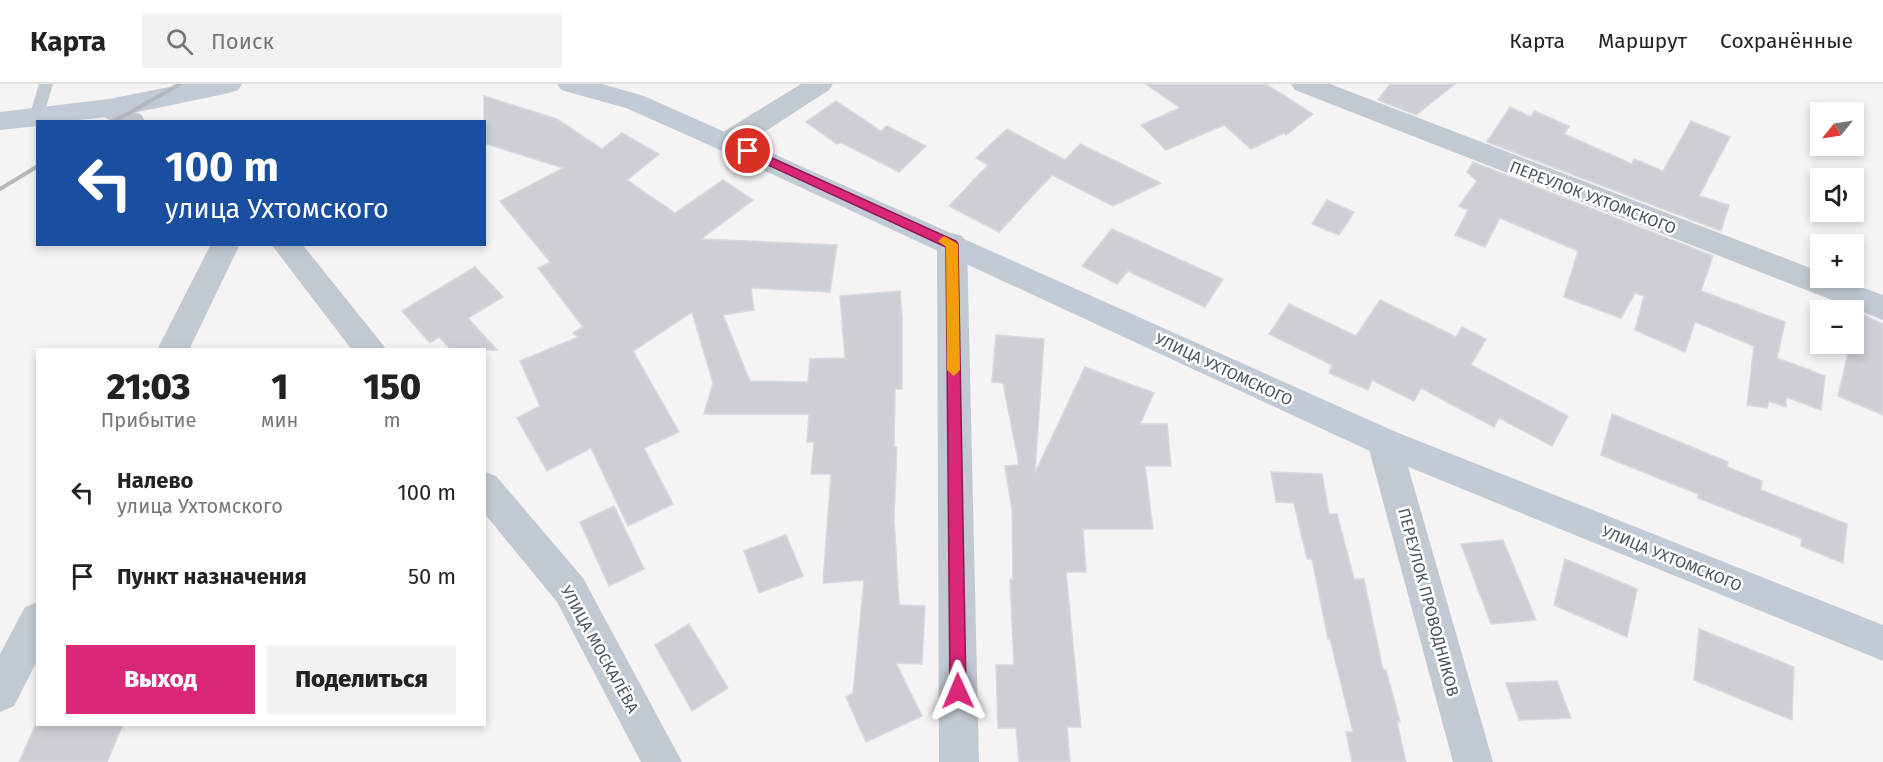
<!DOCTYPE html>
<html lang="ru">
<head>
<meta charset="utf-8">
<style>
  :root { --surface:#fff; --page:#f2f2f2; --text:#222; --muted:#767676; --line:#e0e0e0; --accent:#db2777 }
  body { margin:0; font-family:"Fira Sans",sans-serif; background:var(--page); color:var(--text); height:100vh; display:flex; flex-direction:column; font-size:22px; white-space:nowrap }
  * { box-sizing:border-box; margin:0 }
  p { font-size:20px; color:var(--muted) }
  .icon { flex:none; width:33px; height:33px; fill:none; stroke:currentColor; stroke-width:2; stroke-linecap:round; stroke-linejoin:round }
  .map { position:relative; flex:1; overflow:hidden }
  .side { position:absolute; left:36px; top:264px; width:450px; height:378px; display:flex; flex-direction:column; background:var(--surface); border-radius:0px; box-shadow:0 3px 9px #0003 }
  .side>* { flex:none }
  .guide { position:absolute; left:36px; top:36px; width:450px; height:126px; border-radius:0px; box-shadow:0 3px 9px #0003; background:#1a4fa0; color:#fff; overflow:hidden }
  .needle { width:39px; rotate:240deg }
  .tools { position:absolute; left:1810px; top:18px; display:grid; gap:12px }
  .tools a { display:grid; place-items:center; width:54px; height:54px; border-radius:0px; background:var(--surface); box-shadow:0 3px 9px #0003; font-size:30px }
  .pin { position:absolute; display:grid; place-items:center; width:51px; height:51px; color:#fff; margin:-26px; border:3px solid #fff; border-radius:50%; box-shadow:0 2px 6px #0007 }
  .me { position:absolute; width:66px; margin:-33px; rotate:359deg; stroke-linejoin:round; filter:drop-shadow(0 0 4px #0008) }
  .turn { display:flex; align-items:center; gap:21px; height:126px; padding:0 30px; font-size:27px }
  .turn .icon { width:78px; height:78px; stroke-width:2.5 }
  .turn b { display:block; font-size:42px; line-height:51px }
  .eta { display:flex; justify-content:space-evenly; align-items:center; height:102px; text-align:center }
  .eta b { font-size:36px; font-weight:800; line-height:42px }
  .primary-button { display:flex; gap:12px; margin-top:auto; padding:12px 30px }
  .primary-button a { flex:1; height:69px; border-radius:0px; background:var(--accent); color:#fff; font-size:24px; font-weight:800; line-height:69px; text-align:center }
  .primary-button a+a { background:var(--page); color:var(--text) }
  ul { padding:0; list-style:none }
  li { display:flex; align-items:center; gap:18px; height:84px; padding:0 30px }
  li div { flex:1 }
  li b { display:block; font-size:22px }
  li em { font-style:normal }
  header { display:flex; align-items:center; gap:36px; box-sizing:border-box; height:84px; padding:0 30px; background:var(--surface); border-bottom:2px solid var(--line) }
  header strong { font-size:28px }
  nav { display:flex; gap:33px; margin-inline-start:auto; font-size:21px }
  .search { width:420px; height:54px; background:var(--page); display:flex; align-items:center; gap:15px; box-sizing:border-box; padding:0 21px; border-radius:0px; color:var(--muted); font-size:22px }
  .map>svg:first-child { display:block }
  .building { fill:#cdcfd5; stroke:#d7d9de; stroke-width:1.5 }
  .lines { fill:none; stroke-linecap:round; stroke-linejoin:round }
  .lane { fill:#c1cad2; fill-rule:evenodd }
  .street { fill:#c1cad2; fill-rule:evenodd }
  .secondary { fill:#c1cbd6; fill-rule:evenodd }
  .rail { stroke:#b5b8bd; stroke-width:4 }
  .route { fill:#db2777; stroke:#8e194d; stroke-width:1.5 }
  .slow { fill:#f59e0b }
  .labels { text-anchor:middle; stroke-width:5; stroke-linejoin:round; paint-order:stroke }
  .street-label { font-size:16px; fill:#4a5661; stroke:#fff }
</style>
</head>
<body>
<header>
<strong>Карта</strong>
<div class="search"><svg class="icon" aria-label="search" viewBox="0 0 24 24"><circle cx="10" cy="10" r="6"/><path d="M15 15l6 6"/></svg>Поиск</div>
<nav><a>Карта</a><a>Маршрут</a><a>Сохранённые</a></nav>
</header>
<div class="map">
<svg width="1883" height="678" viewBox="0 0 1883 678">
  <rect width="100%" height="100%" fill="#f5f3f3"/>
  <!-- building -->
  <g class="building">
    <polygon points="1146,0 1266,0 1313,30 1286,51 1284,49 1251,65 1224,41 1166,66 1141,41 1180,24"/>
    <polygon points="1390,0 1455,0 1416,31 1378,16"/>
    <polygon points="484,12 557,35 602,65 622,49 659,70 627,96 675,129 723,96 753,116 701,155 837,161 830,208 751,204 754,226 723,231 750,297 808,298 810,275 845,274 840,212 900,207 902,233 902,305 895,305 894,362 897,363 894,433 899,521 925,522 922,580 896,579 922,632 866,658 846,613 853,609 864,496 823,499 831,390 811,390 814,358 807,358 809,330 704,330 713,299 692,228 633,267 679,348 644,364 673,420 628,442 591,364 547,387 517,334 540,322 520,277 578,253 573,249 583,243 538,184 550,178 500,117 563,84 484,59"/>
    <polygon points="836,17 881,47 887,42 926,62 899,88 840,58 837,60 806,38"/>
    <polygon points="1510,23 1531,33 1534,27 1569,42 1564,50 1632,80 1634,75 1663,87 1691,37 1730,53 1699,112 1729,121 1721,147 1487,58"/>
    <polygon points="1007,45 1065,76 1080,60 1161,99 1113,122 1052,91 999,148 949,122 988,81 976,74"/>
    <polygon points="1473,78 1713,172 1701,207 1785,238 1777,274 1825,292 1821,326 1786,313 1786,323 1769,317 1767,324 1747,321 1754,262 1695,238 1685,268 1635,246 1644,212 1635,209 1621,234 1564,213 1578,167 1500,134 1485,163 1455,151 1468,126 1459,122 1477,97 1467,88"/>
    <polygon points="1327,116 1354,128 1339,151 1312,140"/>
    <polygon points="1112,145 1223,195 1205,223 1128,187 1117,200 1082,182"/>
    <polygon points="475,183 503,213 468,234 497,266 451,266 439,253 430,259 402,227"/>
    <polygon points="1380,216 1456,253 1462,243 1486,255 1471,281 1568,332 1552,362 1499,334 1494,343 1421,304 1414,317 1372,296 1368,306 1329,289 1332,281 1269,250 1289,220 1356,252"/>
    <polygon points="1857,228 1883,240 1883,331 1838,312 1850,260 1854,260"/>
    <polygon points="996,251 1044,255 1035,389 1085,283 1154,309 1140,340 1167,340 1171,382 1145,382 1153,445 1083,445 1086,488 1066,488 1081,643 1067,643 1070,678 1019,678 1016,644 998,644 996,581 1014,581 1010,496 1013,496 1012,426 1005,382 1019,381 1003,299 992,298"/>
    <polygon points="1612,330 1728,378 1727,383 1762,397 1761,406 1847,440 1843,479 1801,462 1802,455 1698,414 1698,410 1601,371"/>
    <polygon points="1271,388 1322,390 1329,430 1337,430 1354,495 1364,495 1383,586 1386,586 1400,638 1397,638 1406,678 1352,678 1346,648 1353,648 1330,555 1328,555 1312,475 1307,475 1294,419 1276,418"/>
    <polygon points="614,422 644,485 609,502 580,438"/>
    <polygon points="786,451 803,492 759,509 744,467"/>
    <polygon points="1503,456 1512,478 1536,536 1491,540 1461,460"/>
    <polygon points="1565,475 1637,505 1627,553 1554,521"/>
    <polygon points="689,540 728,604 692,627 655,561"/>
    <polygon points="1699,545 1794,583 1792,636 1694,596"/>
    <polygon points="1557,597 1571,634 1519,636 1506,599"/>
    <polygon points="36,640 123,640 107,678 19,678"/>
  </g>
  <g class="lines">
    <!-- lane -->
    <polygon class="lane" points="39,0 53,0 43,33 36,38 29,33"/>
    <!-- street -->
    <g class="street">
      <polygon points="801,0 833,0 829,6 738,65 728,68 718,65 714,58 718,51"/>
      <polygon points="1291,0 1330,0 1821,188 1821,194 1836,194 1883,211 1883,236 1295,6"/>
      <path d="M109 15 142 31 145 38C127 38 106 42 96 24L100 18Z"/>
      <polygon points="952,149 962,152 967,160 979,678 939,678 937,160 942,152"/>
      <polygon points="211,160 240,160 189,266 157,266"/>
      <polygon points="271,160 302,160 387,266 352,266"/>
      <polygon points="1384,344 1396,348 1401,358 1493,678 1453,678 1367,358 1372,348"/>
      <polygon points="484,388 496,392 583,494 682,678 641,678 557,518 484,429"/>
      <polygon points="38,518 38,575 14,622 0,628 0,570 25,523"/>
    </g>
    <!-- secondary -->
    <g class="secondary">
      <path d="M184 0H242L238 6 229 9C165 22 103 38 38 38V42L0 46V28L109 15Z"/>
      <polygon points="557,0 602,0 644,12 1396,348 1883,541 1883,577 1372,368 718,65 626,24 561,6"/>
    </g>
    <!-- rail -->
    <g class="rail">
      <polyline points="113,38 180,0"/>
      <polyline points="0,105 38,82"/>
    </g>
  </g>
  <!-- route -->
  <polygon class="route" points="748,63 956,157 958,160 966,607 963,613 958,615 952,613 950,607 946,163 744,70 742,67"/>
  <!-- slow -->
  <polygon class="slow" points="944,152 958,160 960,286 954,292 947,286 946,163 938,157"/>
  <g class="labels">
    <!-- street labels -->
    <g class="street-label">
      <text transform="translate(1593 113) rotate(21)" y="6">ПЕРЕУЛОК УХТОМСКОГО</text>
      <text transform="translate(1224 285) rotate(25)" y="6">УЛИЦА УХТОМСКОГО</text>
      <text transform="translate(1672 474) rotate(22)" y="6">УЛИЦА УХТОМСКОГО</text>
      <text transform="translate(1429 518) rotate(75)" y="6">ПЕРЕУЛОК ПРОВОДНИКОВ</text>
      <text transform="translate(600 565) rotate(61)" y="6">УЛИЦА МОСКАЛЁВА</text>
    </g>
  </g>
</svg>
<div class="tools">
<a><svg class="needle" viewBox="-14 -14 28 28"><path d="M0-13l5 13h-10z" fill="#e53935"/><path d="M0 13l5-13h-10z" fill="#767676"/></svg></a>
<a><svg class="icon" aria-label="sound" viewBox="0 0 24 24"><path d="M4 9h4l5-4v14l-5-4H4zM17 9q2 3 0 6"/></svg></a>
<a>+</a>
<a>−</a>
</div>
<div class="pin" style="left:748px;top:67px;background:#d93025"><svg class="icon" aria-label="arrive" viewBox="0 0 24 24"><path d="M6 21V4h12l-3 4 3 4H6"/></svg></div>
<svg class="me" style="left:958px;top:607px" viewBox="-20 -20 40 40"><path d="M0-17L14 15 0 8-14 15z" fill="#db2777" stroke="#fff" stroke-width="4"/></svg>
<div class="guide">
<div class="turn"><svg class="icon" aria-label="left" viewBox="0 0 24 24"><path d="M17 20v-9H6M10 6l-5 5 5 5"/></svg><div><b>100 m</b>улица Ухтомского</div></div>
</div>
<section class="side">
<div class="eta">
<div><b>21:03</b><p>Прибытие</p></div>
<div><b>1</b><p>мин</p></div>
<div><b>150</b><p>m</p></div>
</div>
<ul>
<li><svg class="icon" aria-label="left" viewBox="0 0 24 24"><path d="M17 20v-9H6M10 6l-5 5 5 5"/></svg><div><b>Налево</b><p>улица Ухтомского</p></div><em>100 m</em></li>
<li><svg class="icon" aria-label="arrive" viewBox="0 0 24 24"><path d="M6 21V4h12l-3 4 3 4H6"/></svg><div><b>Пункт назначения</b></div><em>50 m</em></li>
</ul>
<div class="primary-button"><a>Выход</a><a>Поделиться</a></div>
</section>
</div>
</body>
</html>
